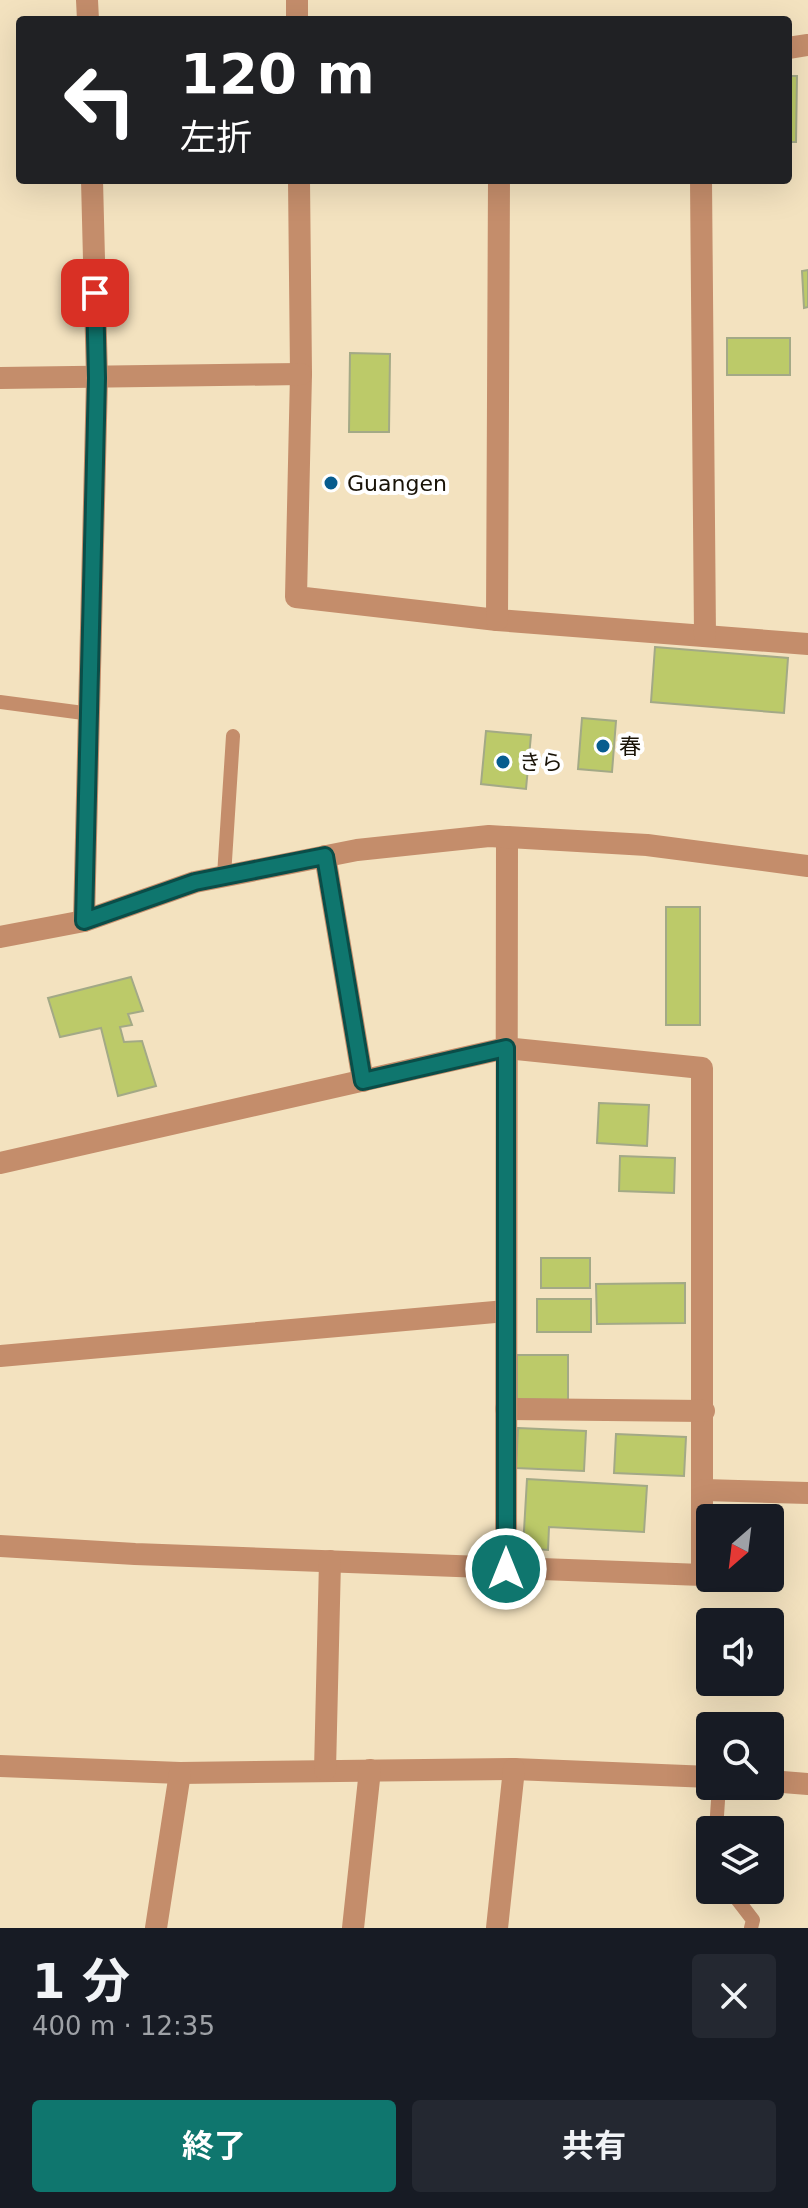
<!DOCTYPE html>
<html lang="ja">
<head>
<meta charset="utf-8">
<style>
  :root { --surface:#171b24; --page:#242831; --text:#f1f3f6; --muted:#9ea1a6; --accent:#0f766e }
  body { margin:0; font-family:"DejaVu Sans","Noto Sans JP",sans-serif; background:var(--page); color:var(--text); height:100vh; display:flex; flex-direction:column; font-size:30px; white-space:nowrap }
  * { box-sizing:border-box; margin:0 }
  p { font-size:26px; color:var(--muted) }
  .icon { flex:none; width:44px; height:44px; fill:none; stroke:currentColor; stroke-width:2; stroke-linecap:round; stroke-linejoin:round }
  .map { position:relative; height:1928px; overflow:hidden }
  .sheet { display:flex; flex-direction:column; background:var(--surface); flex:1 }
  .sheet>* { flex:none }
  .hud { position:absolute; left:16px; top:16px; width:776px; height:168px; border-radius:8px; box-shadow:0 8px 32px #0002; background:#202124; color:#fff; overflow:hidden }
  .needle { width:52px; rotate:208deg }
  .buttons { position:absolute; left:696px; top:1504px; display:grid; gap:16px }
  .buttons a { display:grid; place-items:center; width:88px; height:88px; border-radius:8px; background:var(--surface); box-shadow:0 8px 32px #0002; font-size:40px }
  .pin { position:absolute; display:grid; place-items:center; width:68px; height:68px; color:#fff; margin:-34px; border-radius:16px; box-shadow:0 4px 12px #0006 }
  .me { position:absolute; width:88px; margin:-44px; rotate:0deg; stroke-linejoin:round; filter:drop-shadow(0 0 6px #0008) }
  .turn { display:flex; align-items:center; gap:28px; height:168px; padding:0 32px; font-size:36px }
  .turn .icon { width:104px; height:104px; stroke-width:2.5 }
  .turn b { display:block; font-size:56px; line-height:68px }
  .round { display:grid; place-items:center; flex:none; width:84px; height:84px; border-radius:8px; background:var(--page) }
  .overview { display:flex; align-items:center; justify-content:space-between; height:136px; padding:0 32px }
  h1 { font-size:48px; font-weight:700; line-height:60px }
  .cta { display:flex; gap:16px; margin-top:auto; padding:16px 32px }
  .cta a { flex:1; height:92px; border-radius:8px; background:var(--accent); color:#fff; font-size:32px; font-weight:700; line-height:92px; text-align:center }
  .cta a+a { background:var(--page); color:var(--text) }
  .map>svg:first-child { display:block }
  .building { fill:#bcca69; stroke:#a3a986; stroke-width:2 }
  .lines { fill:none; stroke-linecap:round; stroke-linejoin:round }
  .service { stroke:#c48d6b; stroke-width:14 }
  .minor { stroke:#c48d6b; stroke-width:22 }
  .tertiary { stroke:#c48d6b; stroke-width:22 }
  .route-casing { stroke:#0a4d48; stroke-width:20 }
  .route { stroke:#0f766e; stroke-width:14 }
  .poi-dot { fill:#075c8e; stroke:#fff; stroke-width:3 }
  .labels { text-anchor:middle; stroke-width:8; stroke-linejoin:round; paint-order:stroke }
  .poi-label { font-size:22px; fill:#191307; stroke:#fff; text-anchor:start }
</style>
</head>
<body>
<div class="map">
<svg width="808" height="1928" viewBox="0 0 808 1928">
  <rect width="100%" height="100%" fill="#f3e2bf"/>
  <!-- building -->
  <g class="building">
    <polygon points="788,76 797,76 796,142 788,142"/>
    <polygon points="808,270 808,307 804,308 802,271"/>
    <rect x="727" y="338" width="63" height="37"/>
    <polygon points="350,353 390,354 389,432 349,432"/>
    <polygon points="655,647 788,658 784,713 651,702"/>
    <polygon points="582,718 616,721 612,772 578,769"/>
    <polygon points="486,731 531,735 526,789 481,784"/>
    <rect x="666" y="907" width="34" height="118"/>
    <polygon points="131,977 143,1011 128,1014 132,1025 120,1027 124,1042 142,1041 156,1086 118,1096 101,1028 60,1037 48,998"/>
    <polygon points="599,1103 649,1105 647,1146 597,1143"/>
    <polygon points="620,1156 675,1158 674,1193 619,1191"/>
    <rect x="541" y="1258" width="49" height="30"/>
    <polygon points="685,1283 685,1323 597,1324 596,1284"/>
    <rect x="537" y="1299" width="54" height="33"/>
    <polygon points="517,1355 568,1355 568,1400 517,1399"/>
    <polygon points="518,1428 586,1431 584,1471 516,1468"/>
    <polygon points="616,1434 686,1437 684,1476 614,1473"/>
    <polygon points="527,1479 647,1486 644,1532 549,1527 548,1550 523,1548"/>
  </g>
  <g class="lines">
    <!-- service -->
    <g class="service">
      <polyline points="0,702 91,714"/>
      <polyline points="224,876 233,736"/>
      <polyline points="716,1830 719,1786"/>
      <polyline points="730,1890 753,1920 751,1928"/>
    </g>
    <!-- minor -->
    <g class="minor">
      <polyline points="297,0 297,20"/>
      <polyline points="788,48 808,45"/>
      <polyline points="299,180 301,374 296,597 497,620 808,644"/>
      <polyline points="701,180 705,636"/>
      <polyline points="0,378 301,374"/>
      <polyline points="497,620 499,180"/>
      <polyline points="325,856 363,1081"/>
      <polyline points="0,1163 506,1048 702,1068 702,1575 135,1554 0,1546"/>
      <polyline points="0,1356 506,1311"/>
      <polyline points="506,1409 704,1411"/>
      <polyline points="704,1490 808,1493"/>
      <polyline points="506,1569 507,837"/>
      <polyline points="0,1766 180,1773 514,1769 710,1777"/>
      <polyline points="325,1770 330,1561"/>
      <polyline points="770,1781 808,1784"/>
      <polyline points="156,1928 180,1773"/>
      <polyline points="353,1928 370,1770"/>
      <polyline points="497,1928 514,1769"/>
    </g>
    <!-- tertiary -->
    <g class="tertiary">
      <polyline points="87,0 88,20"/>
      <polyline points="84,921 97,378 92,180"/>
      <polyline points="0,937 84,921 195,882 357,850 489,836 647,845 808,866"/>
    </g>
  </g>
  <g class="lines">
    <!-- route casing -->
    <g class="route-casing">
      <polyline id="route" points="95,293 97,378 84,921 195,882 325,856 363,1081 506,1048 506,1569"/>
    </g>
    <!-- route -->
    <use href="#route" class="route"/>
  </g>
  <!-- markers -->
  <g class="poi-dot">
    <circle cx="331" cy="483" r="8"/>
    <circle cx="603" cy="746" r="8"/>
    <circle cx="503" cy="762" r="8"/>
  </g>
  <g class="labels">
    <!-- poi labels -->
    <g class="poi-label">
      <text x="347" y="491">Guangen</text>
      <text x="619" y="754">春</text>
      <text x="519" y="770">きら</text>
    </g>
  </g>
</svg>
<div class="buttons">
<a><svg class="needle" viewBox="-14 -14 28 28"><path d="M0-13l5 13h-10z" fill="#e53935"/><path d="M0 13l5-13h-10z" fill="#9ea1a6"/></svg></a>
<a><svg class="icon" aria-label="sound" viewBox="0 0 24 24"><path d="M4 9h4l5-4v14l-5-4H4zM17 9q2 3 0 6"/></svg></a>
<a><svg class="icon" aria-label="search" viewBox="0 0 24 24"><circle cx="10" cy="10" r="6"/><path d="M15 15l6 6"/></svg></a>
<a><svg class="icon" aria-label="layers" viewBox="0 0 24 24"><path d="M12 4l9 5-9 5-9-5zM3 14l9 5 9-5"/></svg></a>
</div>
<div class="pin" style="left:95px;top:293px;background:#d93025"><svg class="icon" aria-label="arrive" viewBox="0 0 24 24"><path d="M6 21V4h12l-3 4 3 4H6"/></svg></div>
<svg class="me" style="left:506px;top:1569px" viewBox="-20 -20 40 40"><circle r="17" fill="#0f766e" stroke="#fff" stroke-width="3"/><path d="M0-11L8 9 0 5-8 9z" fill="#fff"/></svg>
<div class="hud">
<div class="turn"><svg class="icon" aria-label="left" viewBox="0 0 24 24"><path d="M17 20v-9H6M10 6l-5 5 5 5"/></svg><div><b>120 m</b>左折</div></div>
</div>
</div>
<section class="sheet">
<div class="overview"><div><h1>1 分</h1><p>400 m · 12:35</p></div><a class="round"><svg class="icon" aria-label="close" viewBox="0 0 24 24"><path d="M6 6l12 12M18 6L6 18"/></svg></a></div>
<div class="cta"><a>終了</a><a>共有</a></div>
</section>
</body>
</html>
